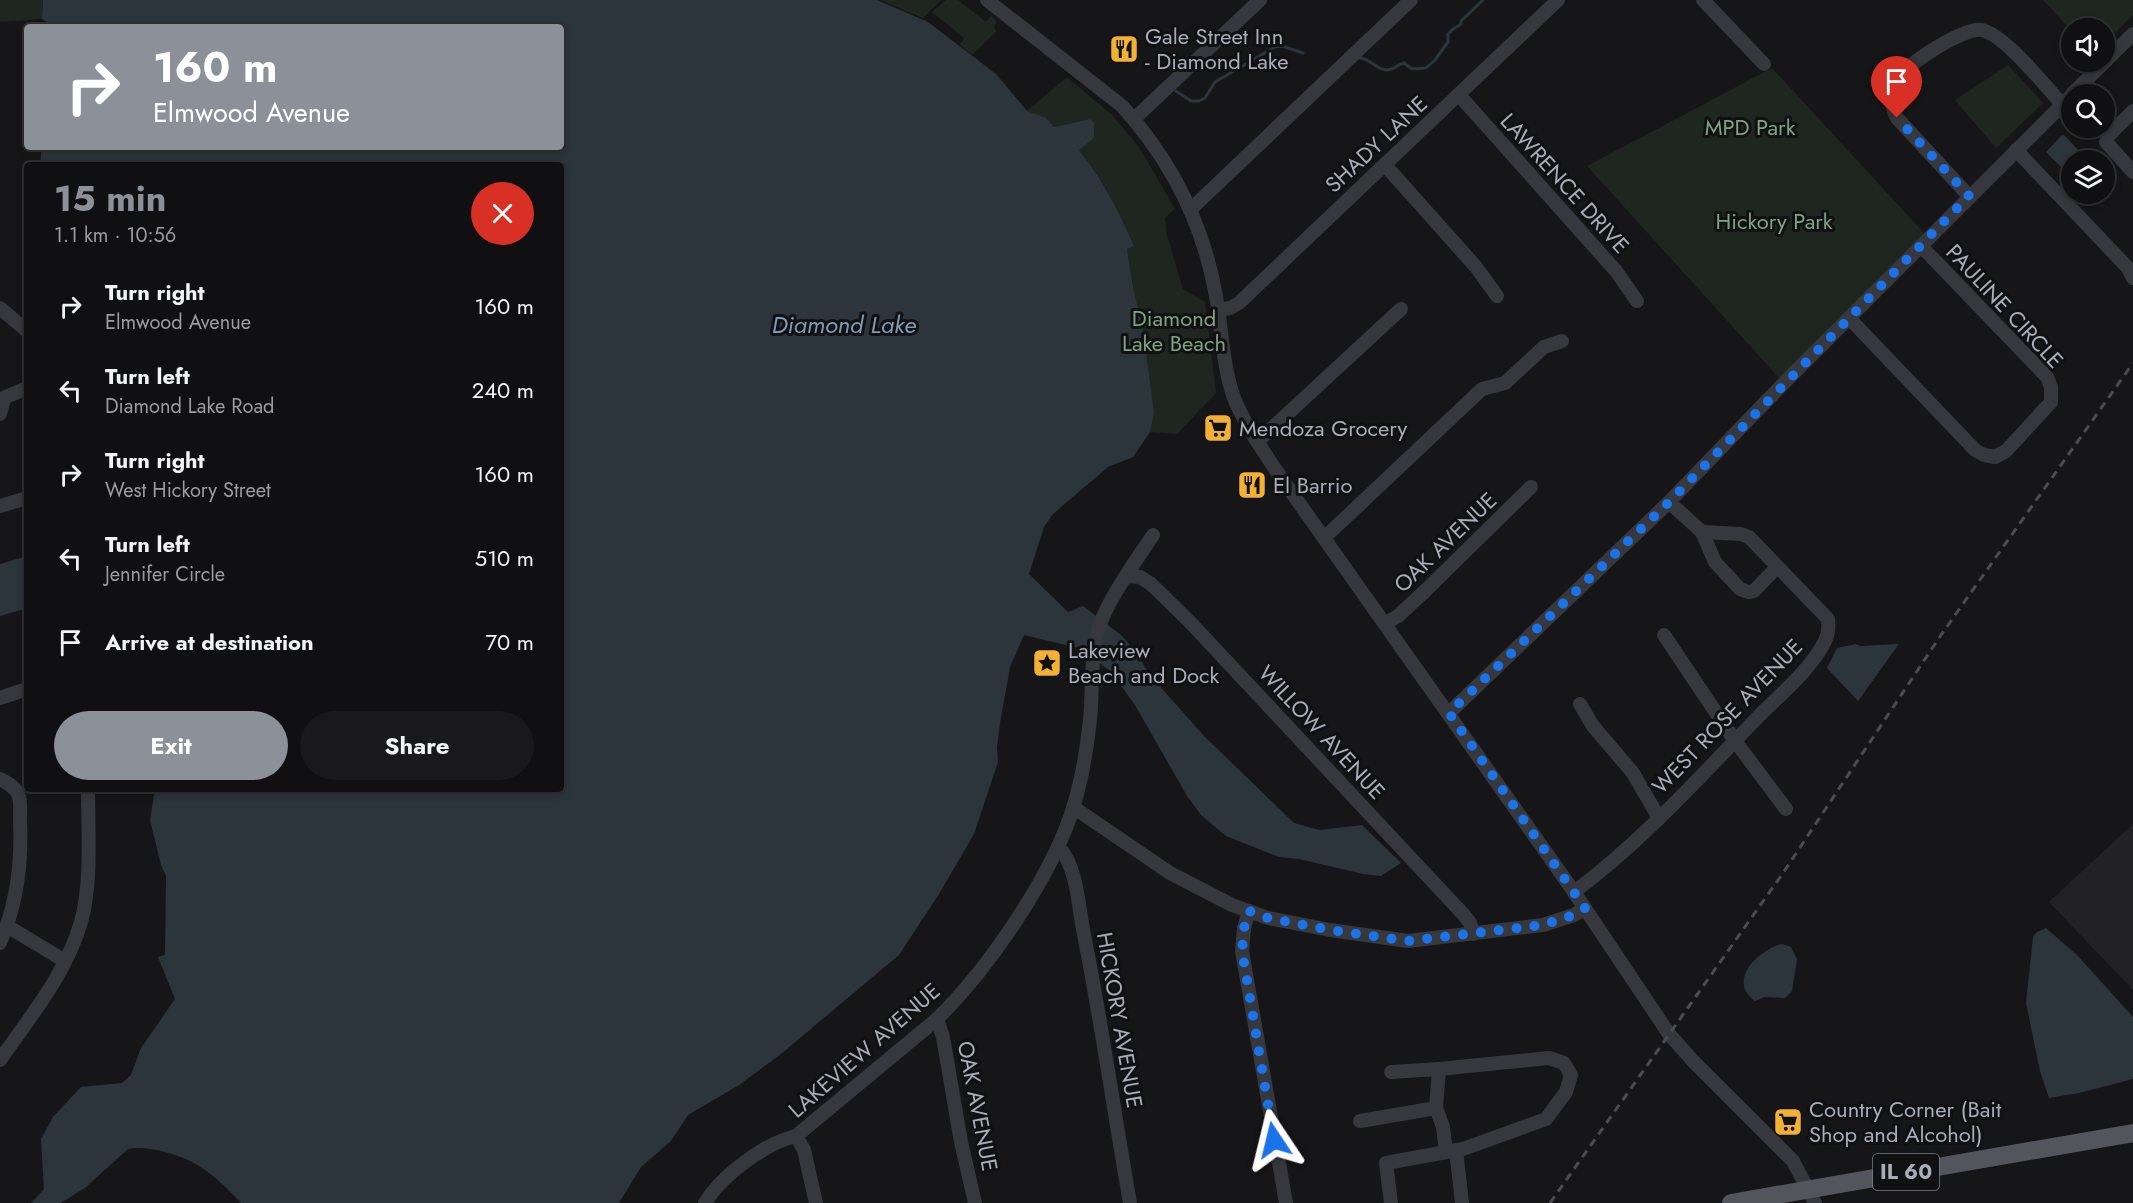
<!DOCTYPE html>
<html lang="en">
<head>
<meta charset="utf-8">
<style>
  :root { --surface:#101012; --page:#19191b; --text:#f1f3f6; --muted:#9c9d9f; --line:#303032; --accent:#8c9099 }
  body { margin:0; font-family:Jost,sans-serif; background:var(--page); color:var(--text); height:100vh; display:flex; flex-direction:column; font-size:22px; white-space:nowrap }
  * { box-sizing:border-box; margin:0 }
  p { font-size:20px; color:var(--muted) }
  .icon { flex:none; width:33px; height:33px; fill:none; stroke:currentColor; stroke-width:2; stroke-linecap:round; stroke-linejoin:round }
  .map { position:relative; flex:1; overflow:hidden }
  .drawer { position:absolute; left:24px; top:162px; width:540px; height:630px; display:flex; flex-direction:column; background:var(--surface); border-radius:6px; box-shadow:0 3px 9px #0003,0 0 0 2px var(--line) }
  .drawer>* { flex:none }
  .top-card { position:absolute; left:24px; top:24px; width:540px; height:126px; border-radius:6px; box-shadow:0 3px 9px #0003,0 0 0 2px var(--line); background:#8c9099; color:#fff; overflow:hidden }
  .tools { position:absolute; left:2061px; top:18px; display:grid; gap:12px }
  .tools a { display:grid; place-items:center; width:54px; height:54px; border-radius:50%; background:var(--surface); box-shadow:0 3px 9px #0003,0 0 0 2px var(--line); font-size:30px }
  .pin { position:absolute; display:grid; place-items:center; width:51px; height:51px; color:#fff; margin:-62px -26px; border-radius:50% 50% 50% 0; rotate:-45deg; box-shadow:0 0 6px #0007 }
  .pin .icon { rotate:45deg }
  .me { position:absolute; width:66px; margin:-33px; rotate:350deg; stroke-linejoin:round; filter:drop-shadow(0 0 4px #0008) }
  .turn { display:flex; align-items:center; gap:21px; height:126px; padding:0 30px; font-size:27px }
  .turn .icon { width:78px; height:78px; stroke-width:2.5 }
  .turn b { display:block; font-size:42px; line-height:51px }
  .round { display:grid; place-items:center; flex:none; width:63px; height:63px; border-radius:32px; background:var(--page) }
  .overview { display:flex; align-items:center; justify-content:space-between; height:102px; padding:0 30px }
  h1 { font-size:36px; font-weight:700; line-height:45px; color:var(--accent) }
  .action { display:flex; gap:12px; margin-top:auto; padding:12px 30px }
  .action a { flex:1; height:69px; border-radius:36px; background:var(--accent); color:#fff; font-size:24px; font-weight:700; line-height:69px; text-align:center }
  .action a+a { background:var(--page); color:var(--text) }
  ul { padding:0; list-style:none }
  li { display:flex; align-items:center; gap:18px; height:84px; padding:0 30px }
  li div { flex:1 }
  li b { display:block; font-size:22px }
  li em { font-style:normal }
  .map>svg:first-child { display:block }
  .built { fill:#222225 }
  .green { fill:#1e261f }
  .water { fill:#2c353c }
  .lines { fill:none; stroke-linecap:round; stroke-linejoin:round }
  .stream { stroke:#2c353c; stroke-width:3 }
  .minor { stroke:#37383d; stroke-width:14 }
  .major { stroke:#53555c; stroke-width:18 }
  .rail { stroke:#4a4c52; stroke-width:3; stroke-dasharray:8 6; stroke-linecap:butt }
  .route { stroke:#1a73e8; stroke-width:10; stroke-dasharray:0 18 }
  .labels { text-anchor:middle; stroke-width:6; stroke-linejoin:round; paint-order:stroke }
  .shield { fill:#111113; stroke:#7b7e86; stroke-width:1.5 }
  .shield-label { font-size:21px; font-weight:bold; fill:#a8adb8 }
  .poi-label { font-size:22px; fill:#a8adb8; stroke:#111113; text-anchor:start }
  .park-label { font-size:22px; fill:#7fa381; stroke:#111113 }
  .street-label { font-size:22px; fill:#a8adb8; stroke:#111113 }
  .water-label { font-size:24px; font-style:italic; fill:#7f9bb3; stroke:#111113 }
</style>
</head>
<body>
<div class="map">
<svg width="2133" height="1203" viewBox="0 0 2133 1203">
  <rect width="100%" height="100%" fill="#161618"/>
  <!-- built -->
  <polygon class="built" points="2133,824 2133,990 2049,902"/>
  <!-- green -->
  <g class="green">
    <polygon points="0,0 43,0 42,19 0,22"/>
    <polygon points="880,0 941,0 923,18"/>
    <polygon points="946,0 958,0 986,22 991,16 997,22 994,26 996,32 972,55 960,45 964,38 932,12"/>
    <polygon points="2043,0 2133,0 2133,15 2105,43 2104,28 2072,28 2071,30"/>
    <polygon points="2008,65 2043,103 1996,148 1955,100"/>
    <polygon points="1772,68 1925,234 1780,379 1587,166"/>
    <path d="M1067 77 1112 115 1139 147 1175 209 1165 218 1167 235 1183 289 1205 302 1216 393 1177 434 1150 432 1154 413 1127 249 1134 246C1119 211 1103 179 1079 150L1094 123 1091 119 1054 127 1027 111Z"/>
  </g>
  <!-- water -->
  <g class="water">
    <path d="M43 0H877L928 22 996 74 1027 111 1046 118 1054 127 1091 119 1094 123V138L1079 150C1103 180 1119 211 1134 246L1127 249 1133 287 1143 330 1154 413 1150 432 1133 457 1108 467 1053 514 1044 527 1029 574 1068 612 1083 606 1121 635 1135 651 1150 675 1204 736 1294 823 1319 830 1362 825 1401 863 1381 876 1363 874 1299 859 1279 857 1226 836 1201 815 1187 796 1135 705 1111 672 1082 649 1024 635 1010 667 1000 723 997 747 998 762 974 834 939 894 899 955 781 1054 739 1085 688 1115 671 1141 641 1167 619 1203H241C229 1190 215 1176 199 1166 182 1155 147 1145 128 1149L86 1187 61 1203H31L44 1189 41 1139 53 1117 81 1087 122 1083 131 1075 141 1048 175 999 158 957 165 955 166 876 161 865 150 820 155 789H561V165H40L42 147H561V27H52V25L42 19Z"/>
    <polygon points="2062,135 2065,136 2084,156 2082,160 2072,160 2071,170 2068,174 2046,152"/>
    <polygon points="27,556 27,608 0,616 0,564"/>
    <polygon points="1856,644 1861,646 1899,644 1858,701 1827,668 1837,648"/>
    <polygon points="2046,928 2078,956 2133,1017 2133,1079 2079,1093 2049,1098 2040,1071 2026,1003 2033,937 2037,932"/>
    <path d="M1782 944 1791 947 1797 959 1792 991 1785 998 1765 997 1755 1001C1726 981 1759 949 1782 944Z"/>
  </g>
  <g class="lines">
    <!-- stream -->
    <g class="stream">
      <path d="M1360 58C1371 59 1376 70 1387 70 1393 70 1398 64 1404 63L1412 69 1426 68 1435 60 1448 42V34L1453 29 1461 24V21L1483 0"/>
      <polyline points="1176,91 1191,101 1199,101 1205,98 1215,82 1275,47 1282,46 1303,53"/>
    </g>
    <!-- minor -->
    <g class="minor">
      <path d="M987 0 1122 106C1169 158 1202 221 1215 291 1222 326 1222 364 1234 398 1244 423 1259 444 1273 466L1574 892 1669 1034 1694 1062 1793 1161 1815 1203"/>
      <polyline points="1703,0 1764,64"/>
      <polyline points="2072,94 2133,34"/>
      <polyline points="1459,95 1616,271 1637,301"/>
      <polyline points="2133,111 2109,135 2106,142 2133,172"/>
      <polyline points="1134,119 1260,0"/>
      <polyline points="2016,150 2128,268 2133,278"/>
      <polyline points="1385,165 1476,267 1497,296"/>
      <path d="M1969 196 1897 118C1892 108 1890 98 1892 87 1897 69 1964 26 1982 30 2005 35 2045 86 2062 104"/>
      <polyline points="1190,210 1411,0"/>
      <polyline points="0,308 27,331"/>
      <polyline points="1218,310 1230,308 1239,303 1558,0"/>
      <polyline points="1849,318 1975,450 1984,455 1995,457 2006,451 2051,402 2051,387 2047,377 1921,246"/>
      <polyline points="1,399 27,388"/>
      <polyline points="0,414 3,403 1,399"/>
      <polyline points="1258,441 1401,309"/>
      <polyline points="1669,502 1702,532 1715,562 1740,589 1748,592 1754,591 1777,567"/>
      <polyline points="0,506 27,498"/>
      <polyline points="1324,538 1482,389 1505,383 1544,347 1562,341"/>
      <polyline points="1127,576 1140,577 1151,584 1189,621 1464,915 1470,923 1474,934"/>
      <polyline points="1385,624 1398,616 1424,592 1531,487"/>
      <polyline points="1664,635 1735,741 1786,809"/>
      <polyline points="0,698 27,689"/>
      <polyline points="1580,704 1593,726 1633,773 1659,818"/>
      <polyline points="1449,713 1669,502 1778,389 2072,95"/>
      <path d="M0 779C8 783 17 788 19 797 21 804 20 813 20 821 22 863 17 904 0 943"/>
      <polyline points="1073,807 1170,873 1232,905 1268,918 1330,930 1408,941 1543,925 1574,915 1585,908"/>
      <path d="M1059 847C1077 868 1078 903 1083 929 1101 1020 1114 1112 1130 1203"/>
      <path d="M1574 892C1641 842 1698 779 1756 719 1779 695 1810 671 1825 641 1829 633 1829 627 1828 619L1749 537 1741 534 1702 532"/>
      <polyline points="1249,911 1244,928 1242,951 1286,1203"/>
      <polyline points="7,926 65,961"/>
      <polyline points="937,1019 943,1037 961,1142 975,1203"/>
      <path d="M0 1060C30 1017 66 974 81 922 92 884 88 829 88 789"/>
      <polyline points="1391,1072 1439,1069 1549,1058 1564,1063 1571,1075 1566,1092 1546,1119 1463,1149 1386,1163 1391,1203"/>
      <polyline points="1436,1108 1443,1127 1446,1151"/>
      <polyline points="1360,1121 1436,1108 1439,1069"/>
      <polyline points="796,1136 804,1150 816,1203"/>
      <polyline points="1456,1150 1462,1203"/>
      <path d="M705 1203C721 1176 765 1143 796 1136L937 1019C989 968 1053 875 1074 805 1082 778 1087 748 1090 720 1093 691 1090 662 1097 634 1104 604 1136 561 1153 535"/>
    </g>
    <!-- major -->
    <polyline class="major" points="1731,1203 2133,1133"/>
    <!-- rail -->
    <polyline class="rail" points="1550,1203 1783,873 1941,635 2133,363"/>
  </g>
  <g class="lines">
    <!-- route -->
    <polyline class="route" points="1274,1140 1242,951 1244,928 1249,911 1268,918 1330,930 1408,941 1543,925 1574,915 1585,908 1449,713 1669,502 1969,196 1897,118"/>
  </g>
  <!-- icons -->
  <defs>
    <g id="restaurant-square" transform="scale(1.5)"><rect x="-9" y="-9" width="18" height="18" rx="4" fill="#f2b134" stroke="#111113"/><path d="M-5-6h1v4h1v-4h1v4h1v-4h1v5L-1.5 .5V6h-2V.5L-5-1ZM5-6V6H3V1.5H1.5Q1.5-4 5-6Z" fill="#111"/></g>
    <g id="supermarket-square" transform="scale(1.5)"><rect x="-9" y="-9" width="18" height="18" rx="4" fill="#f2b134" stroke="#111113"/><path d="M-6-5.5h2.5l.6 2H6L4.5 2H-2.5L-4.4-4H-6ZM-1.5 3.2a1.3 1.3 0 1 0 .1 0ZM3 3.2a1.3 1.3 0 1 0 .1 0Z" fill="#111"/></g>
    <g id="sight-square" transform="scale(1.5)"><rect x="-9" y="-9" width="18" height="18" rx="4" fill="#f2b134" stroke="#111113"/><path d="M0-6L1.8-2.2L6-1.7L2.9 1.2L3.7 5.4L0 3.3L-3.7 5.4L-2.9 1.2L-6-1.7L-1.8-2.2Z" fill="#111"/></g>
  </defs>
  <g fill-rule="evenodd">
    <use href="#restaurant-square" x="1124" y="49"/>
    <use href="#supermarket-square" x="1218" y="428"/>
    <use href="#restaurant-square" x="1252" y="485"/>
    <use href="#sight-square" x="1047" y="663"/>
    <use href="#supermarket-square" x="1788" y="1122"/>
  </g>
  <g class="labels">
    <!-- shield labels -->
    <rect class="shield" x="1873" y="1154" width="66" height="36" rx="4.5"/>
    <g class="shield-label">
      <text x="1906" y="1179">IL 60</text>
    </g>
    <!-- poi labels -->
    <g class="poi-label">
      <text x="1145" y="44">Gale Street Inn<tspan x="1145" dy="25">- Diamond Lake</tspan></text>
      <text x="1239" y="436">Mendoza Grocery</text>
      <text x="1273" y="493">El Barrio</text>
      <text x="1068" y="658">Lakeview<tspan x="1068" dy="25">Beach and Dock</tspan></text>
      <text x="1809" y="1117">Country Corner (Bait<tspan x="1809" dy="25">Shop and Alcohol)</tspan></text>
    </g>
    <!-- park labels -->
    <g class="park-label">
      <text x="1750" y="135">MPD Park</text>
      <text x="1774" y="229">Hickory Park</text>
      <text x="1174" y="326">Diamond<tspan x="1174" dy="25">Lake Beach</tspan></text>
    </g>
    <!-- street labels -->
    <g class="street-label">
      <text transform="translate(1376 144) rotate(-43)" y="8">SHADY LANE</text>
      <text transform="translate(1565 183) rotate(48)" y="8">LAWRENCE DRIVE</text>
      <text transform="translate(2005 306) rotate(47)" y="8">PAULINE CIRCLE</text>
      <text transform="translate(1445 542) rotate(-44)" y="8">OAK AVENUE</text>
      <text transform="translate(1727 716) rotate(-46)" y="8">WEST ROSE AVENUE</text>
      <text transform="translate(1322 732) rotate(47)" y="8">WILLOW AVENUE</text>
      <text transform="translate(1120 1020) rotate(80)" y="8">HICKORY AVENUE</text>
      <text transform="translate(864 1050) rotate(-41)" y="8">LAKEVIEW AVENUE</text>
      <text transform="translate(978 1106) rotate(79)" y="8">OAK AVENUE</text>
    </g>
    <!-- water labels -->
    <g class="water-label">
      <text x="844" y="333">Diamond Lake</text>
    </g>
  </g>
</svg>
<div class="tools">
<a><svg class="icon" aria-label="sound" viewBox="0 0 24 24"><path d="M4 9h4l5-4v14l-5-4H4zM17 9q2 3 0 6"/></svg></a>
<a><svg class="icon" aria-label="search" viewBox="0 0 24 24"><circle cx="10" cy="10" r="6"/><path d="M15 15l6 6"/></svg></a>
<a><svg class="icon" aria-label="layers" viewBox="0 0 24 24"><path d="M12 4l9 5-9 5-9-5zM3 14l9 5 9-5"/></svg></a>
</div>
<div class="pin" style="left:1897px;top:118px;background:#d93025"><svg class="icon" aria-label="arrive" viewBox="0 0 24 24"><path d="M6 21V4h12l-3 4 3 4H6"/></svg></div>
<svg class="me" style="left:1274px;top:1140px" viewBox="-20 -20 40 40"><path d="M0-17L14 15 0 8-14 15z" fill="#1a73e8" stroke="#fff" stroke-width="4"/></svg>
<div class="top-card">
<div class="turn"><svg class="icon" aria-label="right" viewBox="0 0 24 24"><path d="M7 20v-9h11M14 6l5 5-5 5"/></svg><div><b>160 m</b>Elmwood Avenue</div></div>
</div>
<section class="drawer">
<div class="overview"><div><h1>15 min</h1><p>1.1 km · 10:56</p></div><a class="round" style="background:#d93025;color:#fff"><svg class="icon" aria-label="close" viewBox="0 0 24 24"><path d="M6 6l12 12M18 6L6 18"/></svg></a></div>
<ul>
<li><svg class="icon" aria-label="right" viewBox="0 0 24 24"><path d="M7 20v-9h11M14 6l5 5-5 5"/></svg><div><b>Turn right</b><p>Elmwood Avenue</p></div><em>160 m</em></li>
<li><svg class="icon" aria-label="left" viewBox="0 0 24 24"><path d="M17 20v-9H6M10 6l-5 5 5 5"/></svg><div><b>Turn left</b><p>Diamond Lake Road</p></div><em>240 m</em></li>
<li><svg class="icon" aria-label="right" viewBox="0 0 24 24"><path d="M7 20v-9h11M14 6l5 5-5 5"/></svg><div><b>Turn right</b><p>West Hickory Street</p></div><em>160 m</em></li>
<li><svg class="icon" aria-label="left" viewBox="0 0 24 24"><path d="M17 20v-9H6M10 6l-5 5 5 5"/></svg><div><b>Turn left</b><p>Jennifer Circle</p></div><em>510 m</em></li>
<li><svg class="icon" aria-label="arrive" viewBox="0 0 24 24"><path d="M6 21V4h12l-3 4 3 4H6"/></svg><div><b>Arrive at destination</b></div><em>70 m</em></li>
</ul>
<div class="action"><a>Exit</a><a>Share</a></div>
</section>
</div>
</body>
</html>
